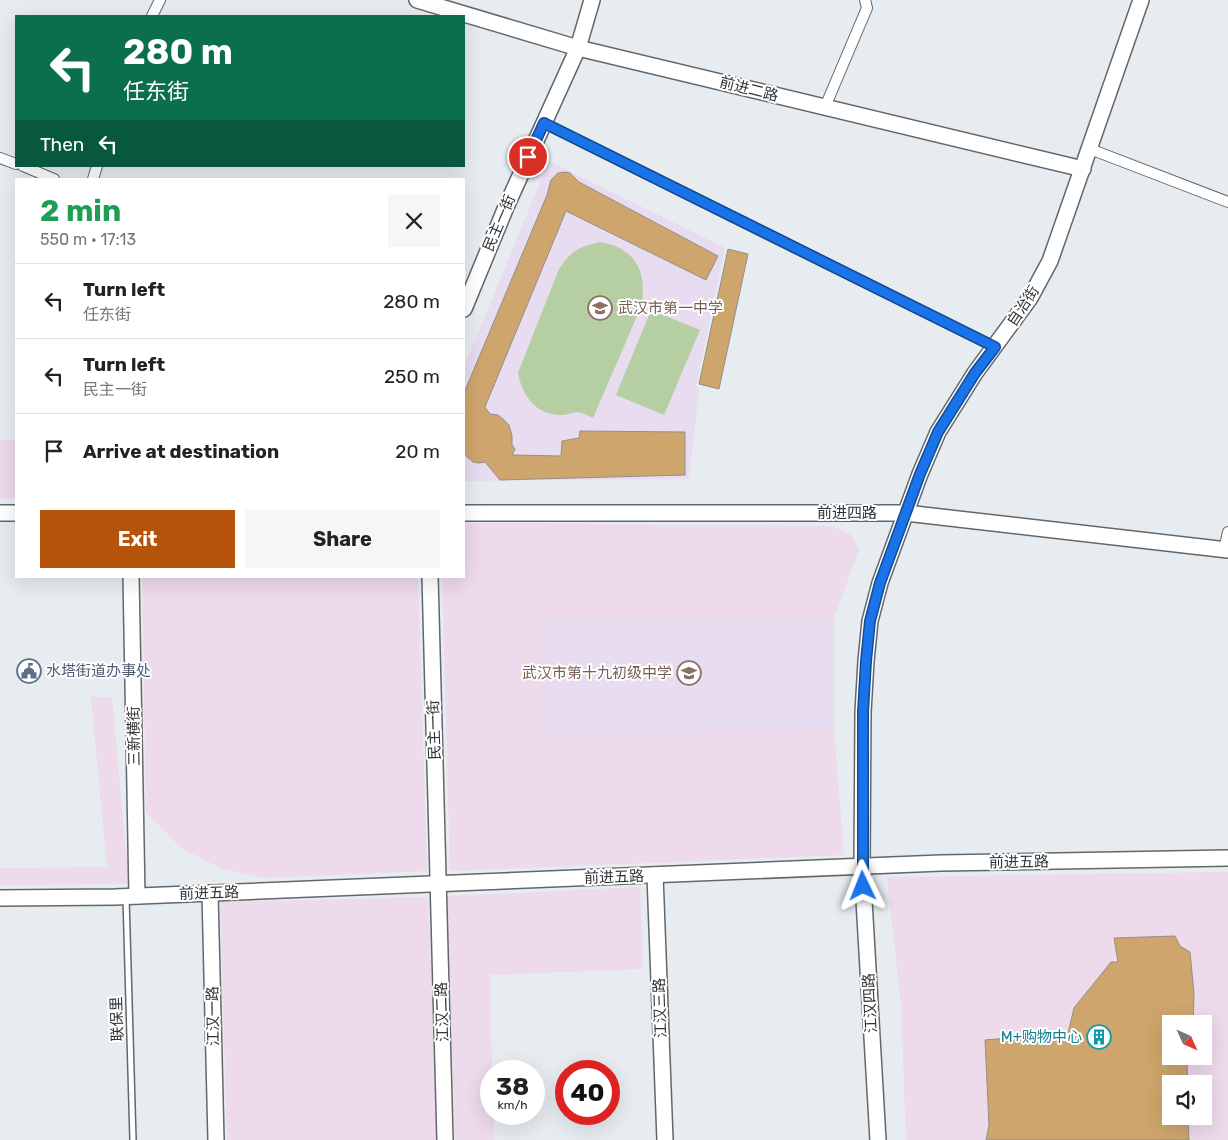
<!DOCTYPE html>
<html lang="en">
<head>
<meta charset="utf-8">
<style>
  :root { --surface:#fff; --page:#f6f6f6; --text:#222; --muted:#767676; --line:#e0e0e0; --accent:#b45309 }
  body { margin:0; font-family:Rubik,"Noto Sans SC",sans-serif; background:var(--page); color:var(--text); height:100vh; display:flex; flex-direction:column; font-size:19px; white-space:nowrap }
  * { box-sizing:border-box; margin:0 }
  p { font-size:16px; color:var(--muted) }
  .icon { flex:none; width:28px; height:28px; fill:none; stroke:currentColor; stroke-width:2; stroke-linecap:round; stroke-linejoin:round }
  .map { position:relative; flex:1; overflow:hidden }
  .side { position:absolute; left:15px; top:178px; width:450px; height:400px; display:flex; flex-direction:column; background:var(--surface); border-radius:0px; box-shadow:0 5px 20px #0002 }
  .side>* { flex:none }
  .guide { position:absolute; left:15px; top:15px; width:450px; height:152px; border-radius:0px; box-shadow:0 5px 20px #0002; background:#0b6e4f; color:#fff; overflow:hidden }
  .needle { width:32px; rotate:135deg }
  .tools { position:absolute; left:1162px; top:1015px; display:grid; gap:10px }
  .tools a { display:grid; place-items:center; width:50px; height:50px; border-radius:0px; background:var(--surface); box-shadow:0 5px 20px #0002; font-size:25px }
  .speed { position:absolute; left:480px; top:1060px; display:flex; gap:10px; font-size:25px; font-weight:700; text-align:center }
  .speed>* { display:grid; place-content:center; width:65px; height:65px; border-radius:50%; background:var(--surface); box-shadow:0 5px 20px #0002; line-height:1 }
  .speed small { font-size:12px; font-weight:400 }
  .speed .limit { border:8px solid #d22; background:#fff; color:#111 }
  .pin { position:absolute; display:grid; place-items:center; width:42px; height:42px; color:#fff; margin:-21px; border:2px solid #fff; border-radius:50%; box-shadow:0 1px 5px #0007 }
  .me { position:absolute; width:55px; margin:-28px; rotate:358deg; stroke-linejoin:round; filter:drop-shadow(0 0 4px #0008) }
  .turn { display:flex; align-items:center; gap:18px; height:105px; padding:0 25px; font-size:22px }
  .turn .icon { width:65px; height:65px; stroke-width:2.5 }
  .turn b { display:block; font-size:35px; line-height:42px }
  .then { display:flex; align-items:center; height:48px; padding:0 25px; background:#0003; gap:10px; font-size:19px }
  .round { display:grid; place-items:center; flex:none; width:52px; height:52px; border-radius:0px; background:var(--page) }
  .overview { display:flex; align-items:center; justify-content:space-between; height:85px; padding:0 25px }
  h1 { font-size:30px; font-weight:700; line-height:38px; color:#1e9e55 }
  .action { display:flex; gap:10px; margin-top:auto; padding:10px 25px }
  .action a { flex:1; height:58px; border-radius:0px; background:var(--accent); color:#fff; font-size:20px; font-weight:700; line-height:58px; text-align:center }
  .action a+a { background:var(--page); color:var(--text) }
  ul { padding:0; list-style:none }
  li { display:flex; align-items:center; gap:15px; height:75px; padding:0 25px; border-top:1px solid var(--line) }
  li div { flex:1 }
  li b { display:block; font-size:19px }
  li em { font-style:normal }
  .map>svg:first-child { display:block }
  .commercial { fill:#eddaeb; fill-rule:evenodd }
  .education { fill:#e7dcf0 }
  .green { fill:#b5cea2 }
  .building { fill:#cea56c; stroke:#938f8a }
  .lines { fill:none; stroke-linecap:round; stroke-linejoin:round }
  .lane-casing { stroke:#62676b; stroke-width:8 }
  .street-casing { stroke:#62676b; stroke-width:12 }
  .secondary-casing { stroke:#62676b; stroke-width:18 }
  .lane { stroke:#fff; stroke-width:5 }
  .street { stroke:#fff; stroke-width:10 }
  .secondary { stroke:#fff; stroke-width:15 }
  .route-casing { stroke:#114b97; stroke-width:12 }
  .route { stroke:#1a73e8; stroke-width:9 }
  .labels { text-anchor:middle; stroke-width:4; stroke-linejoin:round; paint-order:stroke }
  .street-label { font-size:15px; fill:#313335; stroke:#fff }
  .education-label { font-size:15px; fill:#785e54; stroke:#fff; text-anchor:start }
  .service-label { font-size:15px; fill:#4e5e75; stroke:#fff; text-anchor:start }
  .culture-label { font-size:15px; fill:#0d838f; stroke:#fff; text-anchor:end }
</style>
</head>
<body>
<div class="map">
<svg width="1228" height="1140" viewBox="0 0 1228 1140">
  <rect width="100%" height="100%" fill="#e6ecf0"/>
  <!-- commercial -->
  <g class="commercial">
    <polygon points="0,440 16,440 16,498 0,499"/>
    <polygon points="464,523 831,526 851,534 859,550 834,618 545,617 546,733 834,728 844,855 450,871 442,576 464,576"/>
    <polygon points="142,576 418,576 427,871 263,878 220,868 181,848 146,812"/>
    <polygon points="91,697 112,697 129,884 0,885 0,868 107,867"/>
    <path d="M1228 872V1140H906L901 1005 887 877ZM1171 1024H1204V1056H1171ZM1171 1084H1204V1116H1171Z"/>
    <polygon points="640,887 643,969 490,975 492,1071 491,1114 494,1114 494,1140 455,1140 447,896"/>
    <polygon points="428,897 437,1140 227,1140 220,902"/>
  </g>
  <!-- education -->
  <g class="education">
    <polygon points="549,161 725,248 696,386 699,391 689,479 464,481 464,367"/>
    <polygon points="545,617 834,618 834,728 546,733"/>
  </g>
  <!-- green -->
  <g class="green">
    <path d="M600 242C636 248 648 273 641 307L593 418C589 416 583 413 578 412 573 412 568 415 563 415 536 416 522 395 518 373L559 269C573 249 577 248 600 242Z"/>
    <polygon points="651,310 700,330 664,415 616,395"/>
  </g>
  <!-- building -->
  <g class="building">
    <polygon points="565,172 570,173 579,182 718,256 706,280 566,211 485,407 490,414 498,415 504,420 509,425 512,436 512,445 515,449 512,455 561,456 562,441 579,438 580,431 685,432 685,475 500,480 485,462 479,463 473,462 464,454 464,393 547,195 551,180 558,173"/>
    <polygon points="728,249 748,254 719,389 699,384"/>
    <polygon points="1175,936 1180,946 1190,952 1194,993 1193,1024 1171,1024 1171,1056 1190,1056 1187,1067 1188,1084 1171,1084 1171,1116 1188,1116 1189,1140 986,1140 989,1125 985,1040 1068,1033 1074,1008 1111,962 1118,962 1114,938"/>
  </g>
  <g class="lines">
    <!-- lane casing -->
    <g class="lane-casing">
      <polyline id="lane" points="126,898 133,1140"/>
    </g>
    <!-- street casing -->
    <g class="street-casing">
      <g id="street">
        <polyline points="152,16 160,0"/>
        <polyline points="825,107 867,8 865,0"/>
        <polyline points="544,123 995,347"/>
        <polyline points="1090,149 1228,202"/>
        <polyline points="0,158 16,164"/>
        <polyline points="23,166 54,179"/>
        <polyline points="93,179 97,166"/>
        <polyline points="1224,550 1228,532"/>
      </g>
    </g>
    <!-- secondary casing -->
    <g class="secondary-casing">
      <g id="secondary">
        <polyline points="417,0 578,48 1083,169"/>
        <polyline points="464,309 506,207 578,48 592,0"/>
        <polyline points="0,513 16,513"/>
        <polyline points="464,513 906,513 1228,550"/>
        <polyline points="131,576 137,896"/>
        <polyline points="430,576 445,1140"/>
        <polyline points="655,875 665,1140"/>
        <polyline points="210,893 216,1140"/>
        <polyline points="0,898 115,897 941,863 1228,858"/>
        <polyline points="878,1140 862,866 863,712 866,661 870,621 880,583 920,474 938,432 975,373 1030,298 1050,261 1141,0"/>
      </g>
    </g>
    <!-- lane -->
    <use href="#lane" class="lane"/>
    <!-- street -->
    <use href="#street" class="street"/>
    <!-- secondary -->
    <use href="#secondary" class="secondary"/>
  </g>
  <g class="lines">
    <!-- route casing -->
    <g class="route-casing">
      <polyline id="route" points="528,157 544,123 995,347 975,373 938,432 920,474 880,583 870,621 866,661 863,712 863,886"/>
    </g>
    <!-- route -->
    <use href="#route" class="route"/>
  </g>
  <!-- icons -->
  <defs>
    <g id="school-ring" transform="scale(1.25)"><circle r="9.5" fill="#fff" stroke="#8d6e63" stroke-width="1.5"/><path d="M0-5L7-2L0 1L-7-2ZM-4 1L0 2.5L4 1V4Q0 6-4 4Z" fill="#8d6e63"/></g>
    <g id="civic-ring" transform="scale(1.25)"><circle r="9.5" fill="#fff" stroke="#5c6f8a" stroke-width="1.5"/><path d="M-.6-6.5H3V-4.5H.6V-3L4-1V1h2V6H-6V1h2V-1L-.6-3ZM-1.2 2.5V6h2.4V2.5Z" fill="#5c6f8a"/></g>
    <g id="building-ring" transform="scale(1.25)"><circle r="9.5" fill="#fff" stroke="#0f9aa8" stroke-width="1.5"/><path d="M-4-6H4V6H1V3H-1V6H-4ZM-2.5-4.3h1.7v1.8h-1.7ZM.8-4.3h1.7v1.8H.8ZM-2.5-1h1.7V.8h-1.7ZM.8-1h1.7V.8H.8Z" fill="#0f9aa8"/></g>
  </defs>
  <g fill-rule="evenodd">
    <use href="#school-ring" x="600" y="308"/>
    <use href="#civic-ring" x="29" y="671"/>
    <use href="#school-ring" x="689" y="673"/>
    <use href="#building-ring" x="1099" y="1037"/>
  </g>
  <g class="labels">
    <!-- street labels -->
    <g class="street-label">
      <text transform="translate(749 89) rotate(14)" y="5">前进二路</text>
      <text transform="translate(499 223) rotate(-67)" y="5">民主一街</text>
      <text transform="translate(1023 306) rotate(-57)" y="5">自治街</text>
      <text x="847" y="518">前进四路</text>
      <text transform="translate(434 730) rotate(-92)" y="5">民主一街</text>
      <text transform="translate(134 736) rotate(-91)" y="5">三新横街</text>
      <text transform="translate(1019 862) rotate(-1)" y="5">前进五路</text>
      <text transform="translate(614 877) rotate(-2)" y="5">前进五路</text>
      <text transform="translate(209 893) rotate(-2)" y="5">前进五路</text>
      <text transform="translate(870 1003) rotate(-93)" y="5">江汉四路</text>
      <text transform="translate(660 1008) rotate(-92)" y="5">江汉三路</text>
      <text transform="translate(442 1012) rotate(-92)" y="5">江汉二路</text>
      <text transform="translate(213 1016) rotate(-91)" y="5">江汉一路</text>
      <text transform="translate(117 1019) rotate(-92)" y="5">联保里</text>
    </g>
    <!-- education labels -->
    <g class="education-label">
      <text x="618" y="313">武汉市第一中学</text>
      <text x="672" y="678" text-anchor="end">武汉市第十九初级中学</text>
    </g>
    <!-- service labels -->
    <g class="service-label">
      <text x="46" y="676">水塔街道办事处</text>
    </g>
    <!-- culture labels -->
    <g class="culture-label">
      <text x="1082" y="1042">M+购物中心</text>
    </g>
  </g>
</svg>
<div class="tools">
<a><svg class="needle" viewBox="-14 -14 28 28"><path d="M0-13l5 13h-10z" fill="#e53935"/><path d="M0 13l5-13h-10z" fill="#767676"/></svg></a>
<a><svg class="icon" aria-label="sound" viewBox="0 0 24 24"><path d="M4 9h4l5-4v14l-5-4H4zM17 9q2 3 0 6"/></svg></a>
</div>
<div class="speed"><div>38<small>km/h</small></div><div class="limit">40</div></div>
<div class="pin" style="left:528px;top:157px;background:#d93025"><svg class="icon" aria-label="arrive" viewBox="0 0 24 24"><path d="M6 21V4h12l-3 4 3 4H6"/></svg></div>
<svg class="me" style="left:863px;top:886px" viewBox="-20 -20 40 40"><path d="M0-17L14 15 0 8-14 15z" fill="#1a73e8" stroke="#fff" stroke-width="4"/></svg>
<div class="guide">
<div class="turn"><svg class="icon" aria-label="left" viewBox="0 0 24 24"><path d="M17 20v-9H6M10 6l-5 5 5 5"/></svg><div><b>280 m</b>任东街</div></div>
<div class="then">Then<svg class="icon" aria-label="left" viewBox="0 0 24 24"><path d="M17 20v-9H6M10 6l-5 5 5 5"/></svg></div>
</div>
<section class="side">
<div class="overview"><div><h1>2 min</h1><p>550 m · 17:13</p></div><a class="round"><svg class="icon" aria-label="close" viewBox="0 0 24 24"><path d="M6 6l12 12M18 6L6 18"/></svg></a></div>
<ul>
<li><svg class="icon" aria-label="left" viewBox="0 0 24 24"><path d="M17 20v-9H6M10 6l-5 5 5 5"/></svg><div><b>Turn left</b><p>任东街</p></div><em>280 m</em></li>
<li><svg class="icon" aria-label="left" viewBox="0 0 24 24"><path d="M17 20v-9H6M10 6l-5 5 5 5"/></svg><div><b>Turn left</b><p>民主一街</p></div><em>250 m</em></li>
<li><svg class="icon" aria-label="arrive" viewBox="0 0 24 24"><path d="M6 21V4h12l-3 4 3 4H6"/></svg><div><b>Arrive at destination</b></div><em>20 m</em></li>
</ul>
<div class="action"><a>Exit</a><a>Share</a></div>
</section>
</div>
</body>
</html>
